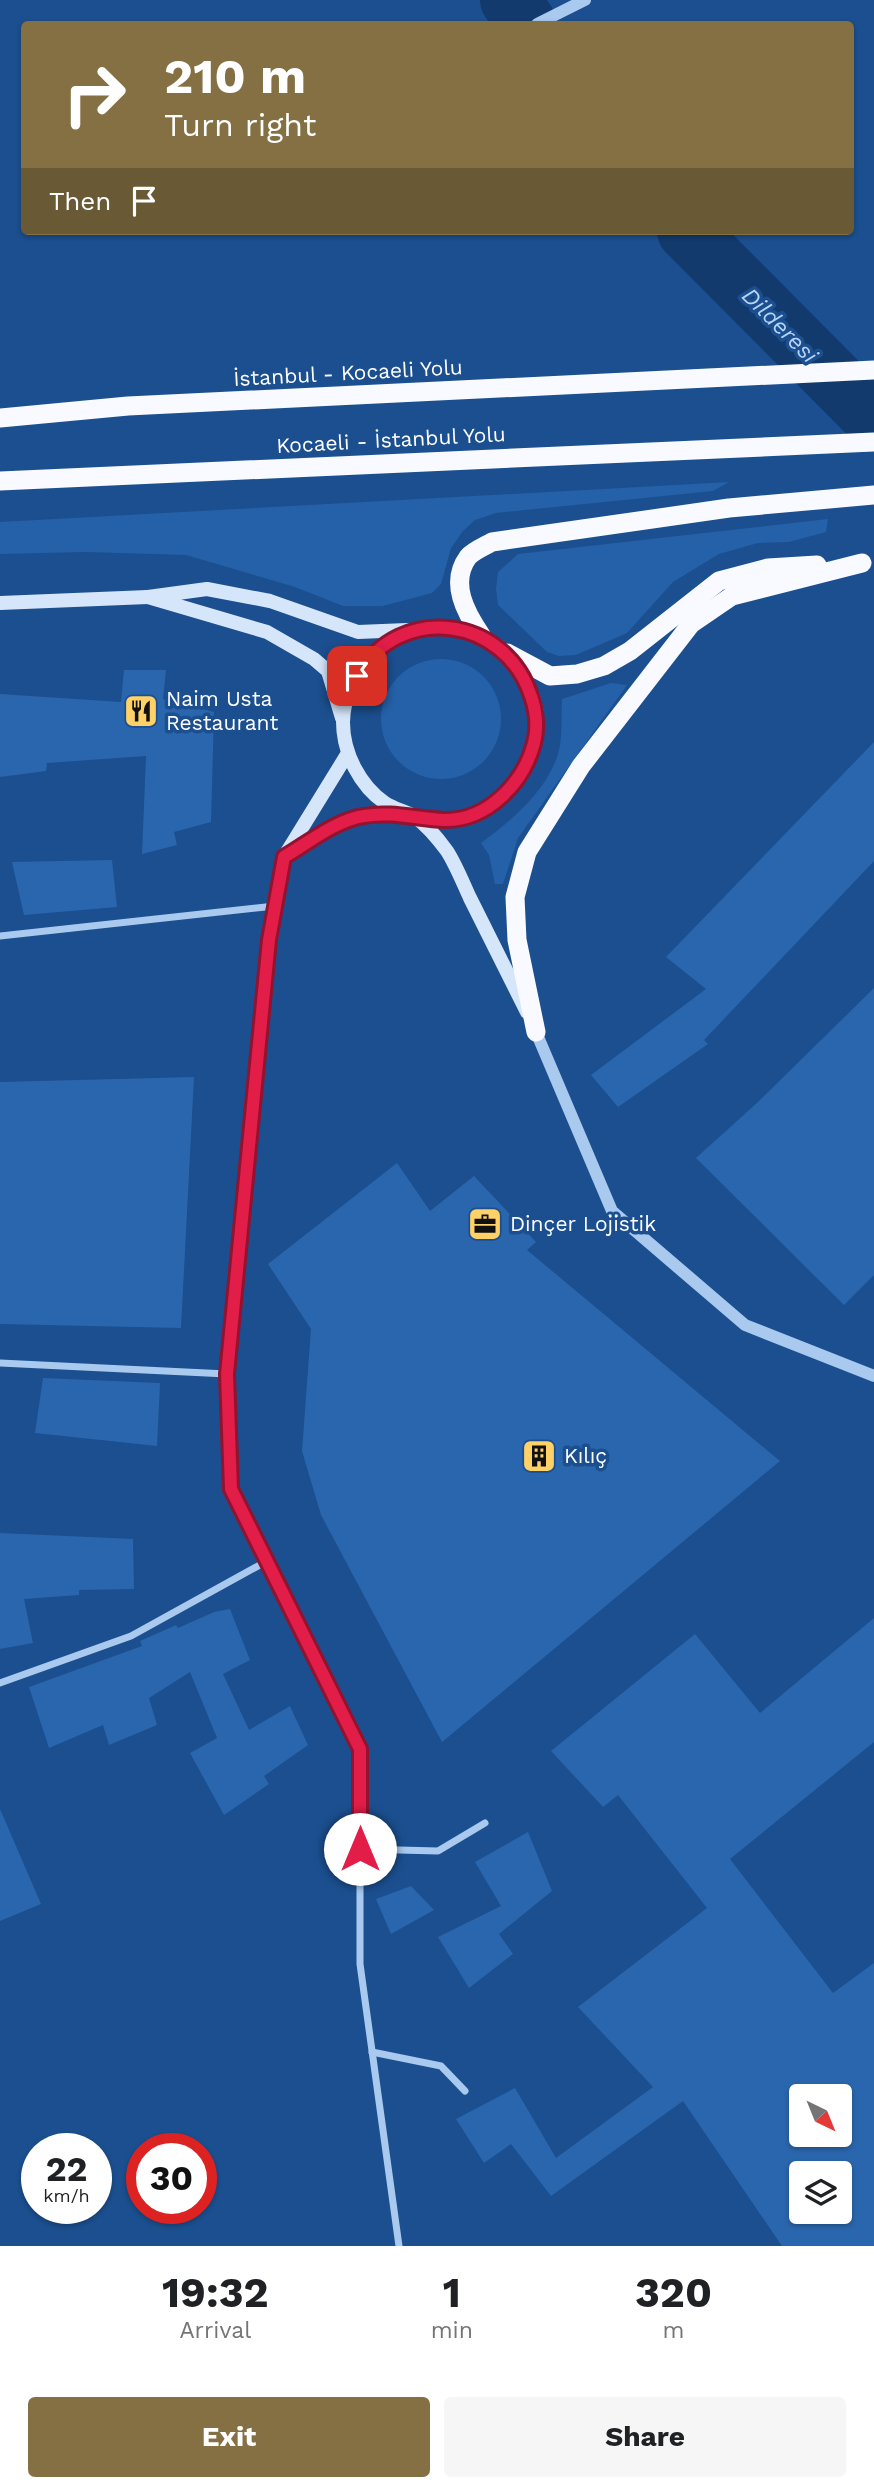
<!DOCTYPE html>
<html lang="en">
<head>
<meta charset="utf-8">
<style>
  :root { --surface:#fff; --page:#f6f6f6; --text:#202124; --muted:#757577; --accent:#847042 }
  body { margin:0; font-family:"Work Sans",sans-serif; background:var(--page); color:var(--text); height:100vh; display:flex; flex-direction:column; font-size:26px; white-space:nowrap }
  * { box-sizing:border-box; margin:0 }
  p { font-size:23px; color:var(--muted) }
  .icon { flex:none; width:38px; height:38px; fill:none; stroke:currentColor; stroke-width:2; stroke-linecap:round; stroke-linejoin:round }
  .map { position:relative; height:2246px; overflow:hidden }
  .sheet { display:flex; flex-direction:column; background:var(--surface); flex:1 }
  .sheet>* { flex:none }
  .guide { position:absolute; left:21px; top:21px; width:833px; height:214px; border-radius:7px; box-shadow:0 2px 5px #0004; background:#847042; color:#fff; overflow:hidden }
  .needle { width:46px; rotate:137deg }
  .tools { position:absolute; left:789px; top:2084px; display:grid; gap:14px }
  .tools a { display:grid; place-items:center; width:63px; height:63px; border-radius:7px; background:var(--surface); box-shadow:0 2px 5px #0004; font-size:35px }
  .speed { position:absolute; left:21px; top:2133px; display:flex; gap:14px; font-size:35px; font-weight:700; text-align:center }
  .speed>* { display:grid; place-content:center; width:91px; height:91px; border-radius:50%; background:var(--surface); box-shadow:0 2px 5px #0004; line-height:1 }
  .speed small { font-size:18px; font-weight:400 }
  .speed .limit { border:10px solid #d22; background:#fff; color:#111 }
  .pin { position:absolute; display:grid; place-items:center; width:60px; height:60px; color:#fff; margin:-30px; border-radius:14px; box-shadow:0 4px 10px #0006 }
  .me { position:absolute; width:77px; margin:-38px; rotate:0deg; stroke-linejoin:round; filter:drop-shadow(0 0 5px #0008) }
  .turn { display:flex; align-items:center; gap:24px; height:147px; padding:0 28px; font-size:32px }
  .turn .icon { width:91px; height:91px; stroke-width:2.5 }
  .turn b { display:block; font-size:49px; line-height:60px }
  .then { display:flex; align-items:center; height:66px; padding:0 28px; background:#0003; gap:14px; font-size:26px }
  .eta { display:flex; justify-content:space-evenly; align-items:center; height:119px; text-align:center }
  .eta b { font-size:42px; font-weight:700; line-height:49px }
  .button { display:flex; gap:14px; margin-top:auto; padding:14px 28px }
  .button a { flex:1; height:80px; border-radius:7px; background:var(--accent); color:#fff; font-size:28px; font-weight:700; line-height:80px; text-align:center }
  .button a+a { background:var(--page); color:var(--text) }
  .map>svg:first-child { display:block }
  .green { fill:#2461a8 }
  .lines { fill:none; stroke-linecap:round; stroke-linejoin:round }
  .river { stroke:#123a6d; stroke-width:60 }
  .building { fill:#2a66ad; fill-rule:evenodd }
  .minor { stroke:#a9c9ee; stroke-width:7 }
  .tertiary { stroke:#a9c9ee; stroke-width:12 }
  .secondary { stroke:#d6e6fa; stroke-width:14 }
  .trunk { stroke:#f8faff; stroke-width:19 }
  .route-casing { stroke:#92132f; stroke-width:18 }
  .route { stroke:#e11d48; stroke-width:12 }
  .labels { text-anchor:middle; stroke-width:7; stroke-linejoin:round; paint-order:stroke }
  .street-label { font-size:21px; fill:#fff; stroke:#1b4f8f }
  .poi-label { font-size:21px; fill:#fff; stroke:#1b4f8f; text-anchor:start }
  .water-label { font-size:23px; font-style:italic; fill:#b5d3f5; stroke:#1b4f8f }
</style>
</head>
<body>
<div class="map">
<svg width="874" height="2246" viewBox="0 0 874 2246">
  <rect width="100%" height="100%" fill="#1b4f8f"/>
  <!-- green -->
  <g class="green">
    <polygon points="729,482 713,491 496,513 475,520 463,531 451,548 441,584 432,593 383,606 343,606 295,587 186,555 85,552 0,554 0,522"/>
    <polygon points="828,519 826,532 789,542 758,543 719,554 673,582 627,633 576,655 559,656 547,652 498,605 496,589 498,572 518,554"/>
    <circle cx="441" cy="719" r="60"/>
    <path d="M611 683 627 685 518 838 503 884H495L489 855 481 843C512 820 546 792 558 754 563 738 561 716 562 699Z"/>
  </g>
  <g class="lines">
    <!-- river -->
    <g class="river">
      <polyline points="510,0 527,24"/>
      <polyline points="687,231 874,419"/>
    </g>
  </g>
  <!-- building -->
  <g class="building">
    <polygon points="124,670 166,670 163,699 214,712 211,822 174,832 177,845 142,854 146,756 47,763 46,771 0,777 0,694 121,702"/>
    <polygon points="874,742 874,861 704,1040 708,1044 618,1107 591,1075 706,989 666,957"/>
    <polygon points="112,860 117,907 24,915 12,862"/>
    <polygon points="874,988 874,1275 844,1305 696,1158 758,1102"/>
    <polygon points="194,1077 181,1328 0,1324 0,1082"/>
    <polygon points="397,1163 430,1211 474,1176 536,1242 527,1250 780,1461 442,1742 321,1515 302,1451 311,1329 268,1264"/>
    <polygon points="43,1378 160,1383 157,1446 35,1433"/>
    <polygon points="0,1533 133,1539 134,1589 79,1590 79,1595 24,1599 33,1643 0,1649"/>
    <polygon points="230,1609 250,1660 223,1674 249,1730 290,1706 308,1745 264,1776 269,1784 224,1815 190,1753 217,1738 190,1672 149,1698 157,1725 109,1745 103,1725 49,1748 29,1687 142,1646 140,1641 176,1625 178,1628 214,1612"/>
    <path d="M874 1618V1742L730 1859 833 1993 874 1963V2246H782L683 2101 551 2196 511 2144 484 2163 456 2119 515 2088 556 2158 653 2087 578 2007 707 1908 618 1795 603 1807 551 1751 695 1634 760 1713ZM802 2096H840V2135H802ZM802 2174H840V2212H802Z"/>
    <polygon points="0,1809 41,1904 0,1921"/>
    <polygon points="528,1832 552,1891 499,1934 513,1954 469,1988 438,1937 501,1906 475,1862"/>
    <polygon points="411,1886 434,1910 391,1934 376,1899"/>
  </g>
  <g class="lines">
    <!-- minor -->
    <g class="minor">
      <polyline points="284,857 269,940 227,1374 231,1489 360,1749 360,1964 399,2246"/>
      <polyline points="0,936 275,906"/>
      <polyline points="0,1363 227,1374"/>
      <polyline points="0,1683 131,1636 267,1561"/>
      <polyline points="360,1849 438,1851 485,1823"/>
      <polyline points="372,2052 441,2066 465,2091"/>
    </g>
    <!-- tertiary -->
    <g class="tertiary">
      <polyline points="537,24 585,0"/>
      <polyline points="536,1032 612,1211 745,1325 874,1376"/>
    </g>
    <!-- secondary -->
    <g class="secondary">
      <polyline points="0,603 148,597"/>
      <polyline points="342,718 328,671 314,659 267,632 148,597 207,589 270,601 358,632 407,630"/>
      <path d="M348 753 284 857C308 843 335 821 364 816 391 810 421 822 448 820 501 814 545 762 536 708 532 688 521 672 509 657 492 635 460 627 433 628 386 631 344 674 343 722 343 753 360 786 385 803 394 809 405 811 414 816 425 824 439 840 447 851 456 865 463 883 470 898 489 936 508 974 527 1012"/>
    </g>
    <!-- trunk -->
    <g class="trunk">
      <polyline points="0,418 128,406 874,370"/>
      <polyline points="0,481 874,442"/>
      <path d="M481 635C466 613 449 583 468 557 473 551 485 546 492 542L729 508 874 495"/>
      <polyline points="507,653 550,676 577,674 604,666 630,651 719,581 768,568 817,565"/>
      <polyline points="536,1032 517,940 515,897 527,852 581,766 691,624 732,596 862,563"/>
    </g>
  </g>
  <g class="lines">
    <!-- route casing -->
    <g class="route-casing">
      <path id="route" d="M357 676C400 602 505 616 531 696 536 710 538 728 534 743 524 782 488 821 444 820 418 819 390 811 364 816 336 820 308 843 284 857L269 940 227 1374 231 1489 360 1749V1849"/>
    </g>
    <!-- route -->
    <use href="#route" class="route"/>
  </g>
  <!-- icons -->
  <defs>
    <g id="restaurant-square" transform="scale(1.75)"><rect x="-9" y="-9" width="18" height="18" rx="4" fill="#ffd166" stroke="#1b4f8f"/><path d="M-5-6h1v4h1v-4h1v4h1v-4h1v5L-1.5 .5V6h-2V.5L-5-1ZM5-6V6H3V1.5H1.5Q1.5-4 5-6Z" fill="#111"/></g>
    <g id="office-square" transform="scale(1.75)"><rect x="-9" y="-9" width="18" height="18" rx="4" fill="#ffd166" stroke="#1b4f8f"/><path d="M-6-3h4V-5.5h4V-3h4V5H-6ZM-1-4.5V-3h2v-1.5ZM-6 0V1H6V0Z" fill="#111"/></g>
    <g id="building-square" transform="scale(1.75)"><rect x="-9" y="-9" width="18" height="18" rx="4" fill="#ffd166" stroke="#1b4f8f"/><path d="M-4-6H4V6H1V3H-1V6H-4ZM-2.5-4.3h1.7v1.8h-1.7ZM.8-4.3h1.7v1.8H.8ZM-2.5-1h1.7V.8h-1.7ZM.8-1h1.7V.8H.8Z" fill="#111"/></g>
  </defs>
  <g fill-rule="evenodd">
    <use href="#restaurant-square" x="141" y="711"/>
    <use href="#office-square" x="485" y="1224"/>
    <use href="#building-square" x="539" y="1456"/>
  </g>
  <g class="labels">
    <!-- street labels -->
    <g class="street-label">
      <text transform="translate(348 373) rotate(-3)" y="7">İstanbul - Kocaeli Yolu</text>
      <text transform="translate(391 440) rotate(-3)" y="7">Kocaeli - İstanbul Yolu</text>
    </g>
    <!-- poi labels -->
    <g class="poi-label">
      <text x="166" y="706">Naim Usta<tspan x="166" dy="24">Restaurant</tspan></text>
      <text x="510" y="1231">Dinçer Lojistik</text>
      <text x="564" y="1463">Kılıç</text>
    </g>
    <!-- water labels -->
    <g class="water-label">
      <text transform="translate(780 325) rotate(45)" y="8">Dilderesi</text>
    </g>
  </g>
</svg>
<div class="tools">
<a><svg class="needle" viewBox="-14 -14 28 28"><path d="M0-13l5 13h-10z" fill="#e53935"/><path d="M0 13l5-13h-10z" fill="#757577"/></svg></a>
<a><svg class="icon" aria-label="layers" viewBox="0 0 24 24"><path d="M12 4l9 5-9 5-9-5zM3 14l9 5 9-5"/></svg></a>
</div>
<div class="speed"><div>22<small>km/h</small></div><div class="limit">30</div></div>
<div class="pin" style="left:357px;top:676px;background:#d93025"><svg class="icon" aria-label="arrive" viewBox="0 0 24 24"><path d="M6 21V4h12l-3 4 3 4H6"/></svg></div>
<svg class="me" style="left:360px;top:1849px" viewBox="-20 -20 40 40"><circle r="19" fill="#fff"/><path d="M0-13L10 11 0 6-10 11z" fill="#e11d48"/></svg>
<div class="guide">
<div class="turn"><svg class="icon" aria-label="right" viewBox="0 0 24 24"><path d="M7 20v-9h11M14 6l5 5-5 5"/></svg><div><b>210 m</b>Turn right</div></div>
<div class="then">Then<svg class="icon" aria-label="arrive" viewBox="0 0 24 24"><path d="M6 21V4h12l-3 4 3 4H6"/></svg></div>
</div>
</div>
<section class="sheet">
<div class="eta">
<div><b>19:32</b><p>Arrival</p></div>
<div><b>1</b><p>min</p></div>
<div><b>320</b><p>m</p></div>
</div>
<div class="button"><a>Exit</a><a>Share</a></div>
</section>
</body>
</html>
